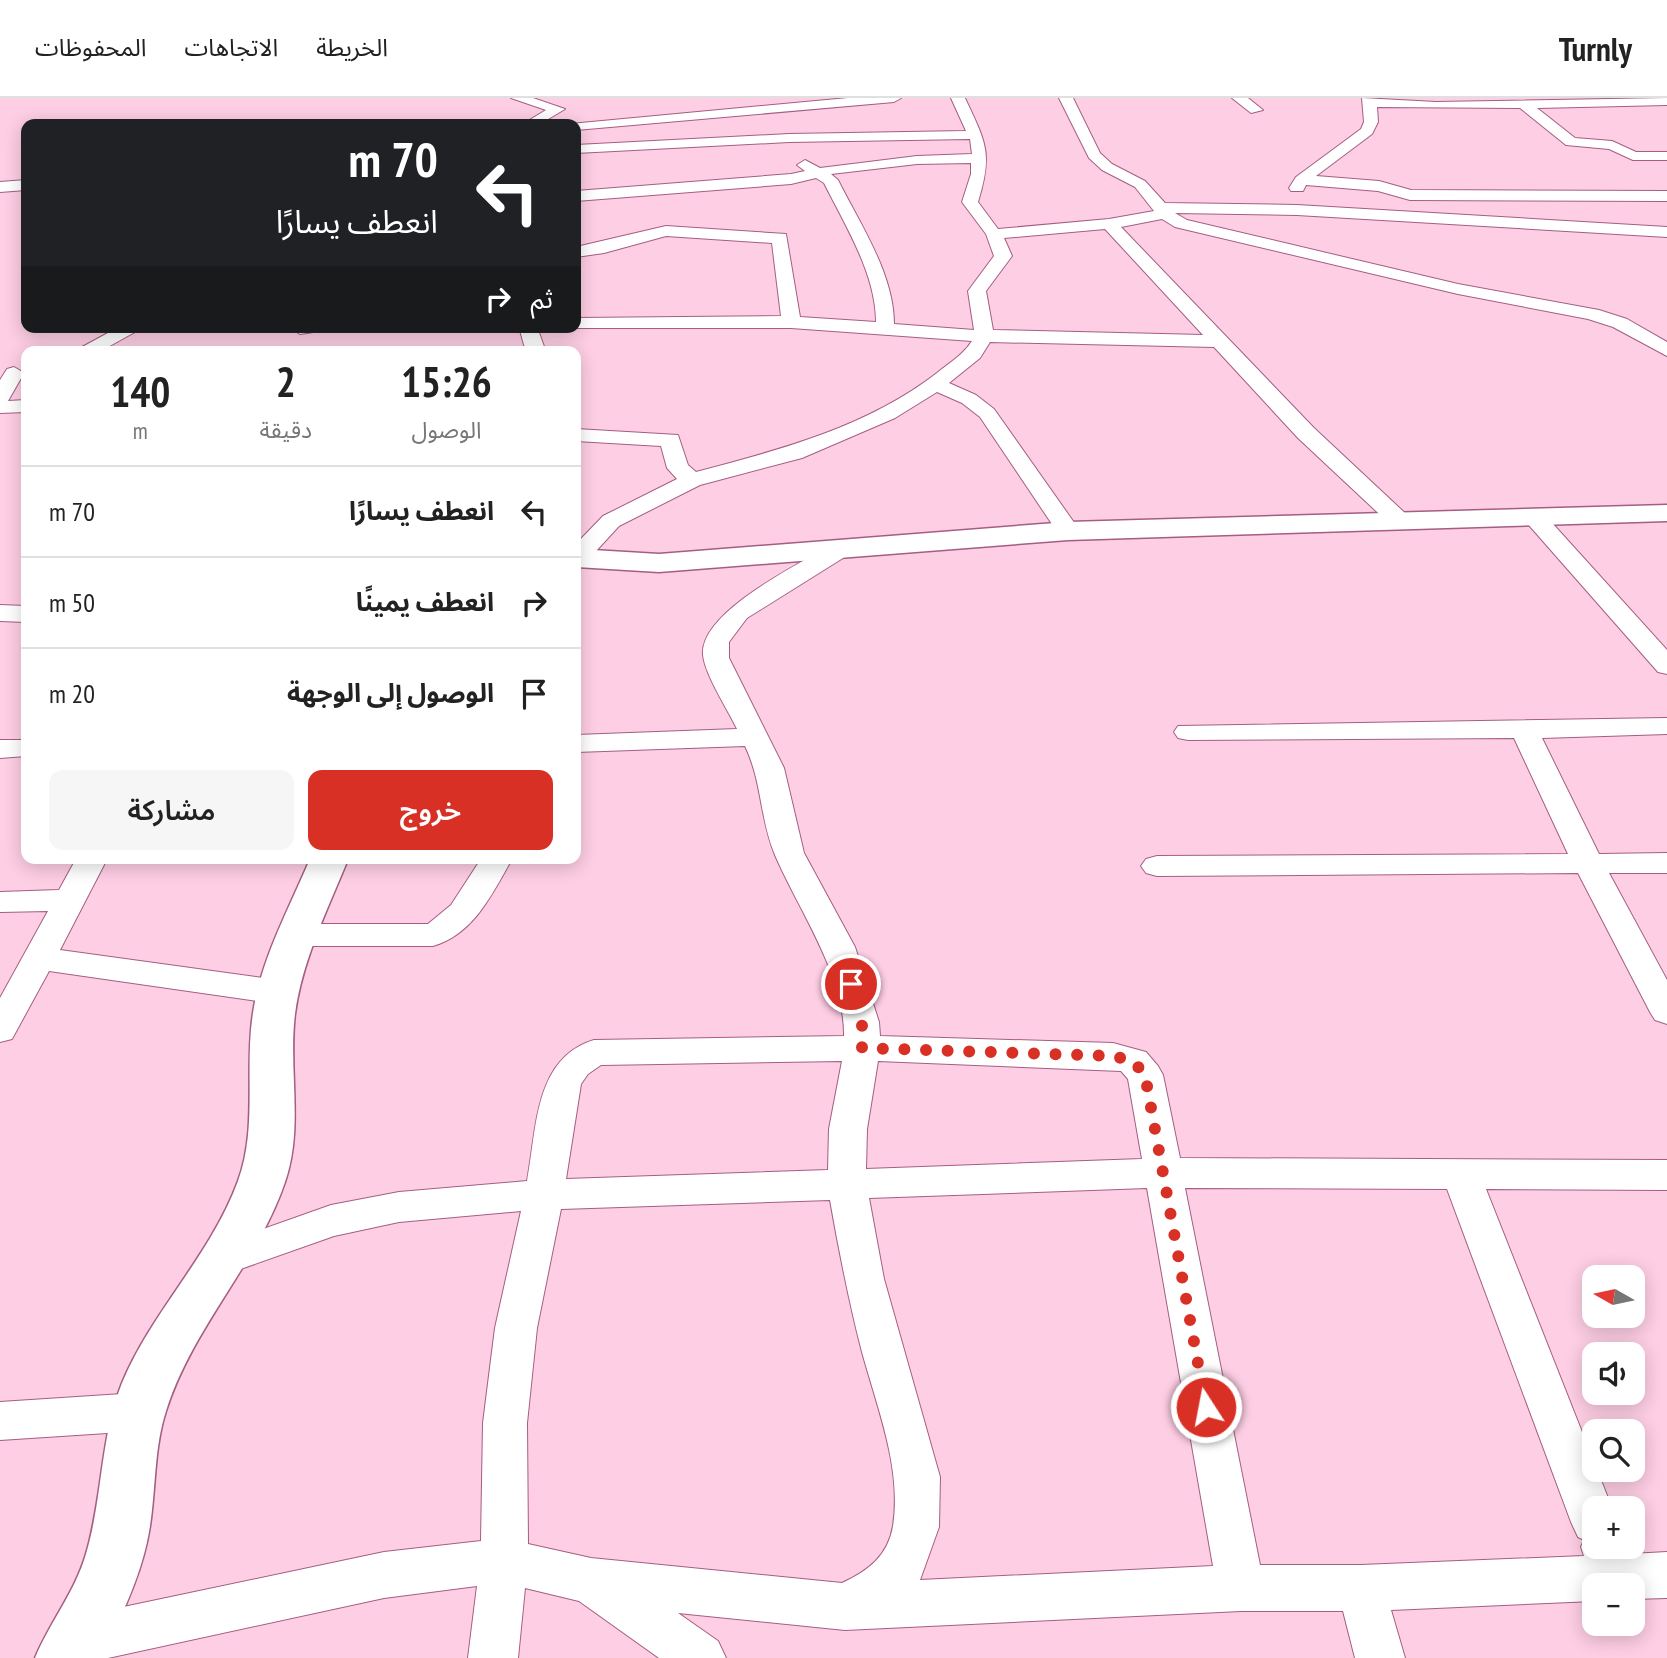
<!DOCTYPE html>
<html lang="ar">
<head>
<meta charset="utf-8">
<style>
  :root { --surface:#fff; --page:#f6f6f6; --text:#222; --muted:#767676; --line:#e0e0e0; --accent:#d93025 }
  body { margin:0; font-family:"PT Sans Narrow","Noto Sans Arabic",sans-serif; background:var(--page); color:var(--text); direction:rtl; height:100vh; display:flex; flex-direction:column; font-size:26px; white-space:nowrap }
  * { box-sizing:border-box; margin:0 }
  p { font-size:23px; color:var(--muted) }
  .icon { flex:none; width:38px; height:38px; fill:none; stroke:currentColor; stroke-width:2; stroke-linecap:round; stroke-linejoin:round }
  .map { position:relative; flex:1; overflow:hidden; direction:ltr }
  .details { position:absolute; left:21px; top:248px; width:560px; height:518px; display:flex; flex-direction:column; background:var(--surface); border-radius:14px; box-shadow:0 4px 18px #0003; direction:rtl }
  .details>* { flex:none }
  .guide { position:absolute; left:21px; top:21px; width:560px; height:214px; border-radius:14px; box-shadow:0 4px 18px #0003; direction:rtl; background:#202124; color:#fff; overflow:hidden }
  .needle { width:46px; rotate:279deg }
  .controls { position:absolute; left:1582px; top:1167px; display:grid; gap:14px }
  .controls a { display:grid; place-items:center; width:63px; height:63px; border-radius:14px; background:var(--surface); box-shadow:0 4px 18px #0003; font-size:35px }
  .pin { position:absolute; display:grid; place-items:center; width:60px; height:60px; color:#fff; margin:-30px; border:4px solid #fff; border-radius:50%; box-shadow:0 2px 7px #0007 }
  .me { position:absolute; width:77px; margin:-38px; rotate:349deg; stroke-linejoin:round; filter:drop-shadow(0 0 5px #0008) }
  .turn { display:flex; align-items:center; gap:24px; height:147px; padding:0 28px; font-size:32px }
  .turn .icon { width:91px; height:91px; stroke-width:2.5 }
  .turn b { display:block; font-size:49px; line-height:60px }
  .then { display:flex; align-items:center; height:66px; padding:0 28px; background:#0003; gap:14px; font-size:26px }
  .eta { display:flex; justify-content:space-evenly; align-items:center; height:119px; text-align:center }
  .eta b { font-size:42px; font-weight:600; line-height:49px }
  .primary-button { display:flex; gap:14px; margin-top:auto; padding:14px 28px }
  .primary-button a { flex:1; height:80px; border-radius:14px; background:var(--accent); color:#fff; font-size:28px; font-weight:600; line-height:80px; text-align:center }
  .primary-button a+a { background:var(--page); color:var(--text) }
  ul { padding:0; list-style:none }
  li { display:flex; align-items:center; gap:21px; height:91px; padding:0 28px; border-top:2px solid var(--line) }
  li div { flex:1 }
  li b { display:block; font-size:26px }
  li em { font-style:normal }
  header { display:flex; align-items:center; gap:42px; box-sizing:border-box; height:98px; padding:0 35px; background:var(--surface); border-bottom:2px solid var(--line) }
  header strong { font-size:33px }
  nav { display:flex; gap:38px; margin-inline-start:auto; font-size:24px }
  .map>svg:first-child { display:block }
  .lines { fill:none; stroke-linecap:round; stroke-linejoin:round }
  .street-casing { stroke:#a45e82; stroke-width:2 }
  .secondary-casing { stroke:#a45e82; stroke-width:3 }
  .street { fill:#fff; fill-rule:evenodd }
  .secondary { fill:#fff; fill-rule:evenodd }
  .route { stroke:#d93025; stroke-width:12; stroke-dasharray:0 21.6 }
</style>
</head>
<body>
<header>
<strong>Turnly</strong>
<nav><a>الخريطة</a><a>الاتجاهات</a><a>المحفوظات</a></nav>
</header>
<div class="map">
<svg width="1667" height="1560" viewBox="0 0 1667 1560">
  <rect width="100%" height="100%" fill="#fecee4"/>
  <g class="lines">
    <!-- street casing -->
    <g class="street-casing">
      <g id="street">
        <polygon points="511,0 533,0 565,11 540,26 523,26 546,12"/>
        <polygon points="848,0 901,0 894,4 576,32 576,26 570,26"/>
        <path d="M951 0H965C986 45 993 55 978 104L998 131 1109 121 1154 113 1135 89 1102 72 1089 60 1059 0H1073L1100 55 1112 66 1145 83 1165 105 1297 107 1667 129V139L1297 117 1175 115 1187 122 1458 186 1599 212 1627 221 1667 244V258L1613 229 1588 221 1458 196 1175 129 1162 121 1121 129 1314 330 1407 417 1411 422 1407 427H1391L1298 340 1214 249 990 244 980 260 949 285 976 297 994 311 1080 433 1076 438H1060L980 319 962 305 937 294 895 320 802 360 700 387 619 428 585 465 576 467V446L603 418 677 381 667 370 661 348 576 343V331L678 337 688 367 696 374C780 352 867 329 937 275 949 265 963 257 972 243L791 230H569L576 229V220L781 218 772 145 666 138 604 155 576 159V149L666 128 786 136 800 219 876 224C876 176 845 127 824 85L816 80 791 86 576 103V93L791 76 805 73 797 67 805 62 820 70 917 58 972 56 970 41 789 44 576 55V47L789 36 966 33ZM971 65V76L962 104 986 136 994 158 968 193 974 232 894 226C894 176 860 126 838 82L831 76 917 66ZM1105 131 1203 237 993 232 986 193 1012 158 1004 140Z"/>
        <polygon points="1232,0 1248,0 1263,12 1251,15"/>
        <polygon points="1362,0 1436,4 1667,0 1667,7 1537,10 1575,40 1612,43 1636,54 1667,54 1667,62 1633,62 1609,51 1566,47 1520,10 1377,9 1378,24 1372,36 1316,78 1379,83 1411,92 1667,93 1667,103 1410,102 1378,93 1306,87 1303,93 1291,93 1289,90 1296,79 1361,31 1364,24"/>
        <polygon points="26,82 26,92 0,94 0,84"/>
        <polygon points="119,229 144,229 99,254 73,254"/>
        <polygon points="322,229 320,233 300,236 291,230"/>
        <polygon points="519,229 537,229 546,254 526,254"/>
        <polygon points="14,269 24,275 8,303 26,302 26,314 0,315 0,282 7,271"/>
        <polygon points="1535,413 1543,415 1667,552 1667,576 1658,574 1527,425 1523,420 1527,415"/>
        <path d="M843 443 851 445 855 450 851 455 747 520 729 544V560L784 670 804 755 855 849 879 924 880 938 1113 945 1146 954 1158 968 1163 977 1180 1060 1667 1062V1092L1486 1091 1612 1410H1594V1449H1627L1630 1456 1667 1454V1500L1633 1501V1488H1594V1503L1391 1512 1405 1560H1355L1343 1513H1241L845 1532 678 1515 718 1543 726 1560H659L579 1503 525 1490 518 1560H468L477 1488 384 1500 108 1560H59L51 1543 59 1526 76 1519 384 1454 481 1443 483 1325 495 1230 521 1113 399 1124 334 1138 218 1179 204 1174 198 1163 204 1152 331 1107 399 1094 527 1083C537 1031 534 960 594 942L844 938C845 877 798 811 775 757 760 722 762 683 745 648L576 654V637L737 631C728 612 705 577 703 557 699 514 801 465 835 445ZM842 963 829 1031 828 1072 566 1081 581 986 588 976 601 967ZM878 963 1121 973 1128 981 1142 1061 866 1071 867 1031ZM1147 1090 1213 1468 920 1482 939 1429 940 1379 884 1181 869 1100ZM1185 1090 1447 1091 1571 1424 1578 1439 1584 1442 1581 1449 1584 1458 1361 1467H1260ZM830 1102C839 1153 849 1204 862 1254 877 1309 902 1370 893 1428 888 1458 868 1473 842 1485L591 1460 528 1446 527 1325 537 1230 561 1111Z"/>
        <polygon points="0,507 26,508 26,524 0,523"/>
        <polygon points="1667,620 1667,636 1542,640 1599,756 1667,755 1667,775 1609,775 1667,882 1667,926 1655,922 1650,914 1578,775 1157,778 1146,775 1141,768 1146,761 1157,758 1568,756 1514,640 1188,642 1178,640 1174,634 1178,628"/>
        <polygon points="0,642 26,642 26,658 0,660"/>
        <polygon points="76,761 107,761 60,852 278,882 290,886 295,894 290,902 278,906 49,873 12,941 0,944 0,900 48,813 0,814 0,794 59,792"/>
        <path d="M481 761H512C492 796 474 836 433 848H300L288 845 284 837 288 829 300 826H428L451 807Z"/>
        <polygon points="138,1295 153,1300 160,1314 153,1328 138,1333 0,1342 0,1304"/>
      </g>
    </g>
    <!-- secondary casing -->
    <g class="secondary-casing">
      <g id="secondary">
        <polygon points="1667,407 1667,423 1068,442 659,474 576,469 576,451 659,456 1068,424"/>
        <path d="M310 761H348C328 811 302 862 295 916 288 972 304 1029 285 1084 257 1166 192 1230 166 1313 154 1350 156 1389 150 1428 143 1474 122 1519 99 1560H35C50 1524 75 1494 86 1456 103 1399 100 1340 122 1285 152 1213 211 1157 238 1083 258 1029 244 971 253 915 261 861 289 811 310 761Z"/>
      </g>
    </g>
    <!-- street -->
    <use href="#street" class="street"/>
    <!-- secondary -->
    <use href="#secondary" class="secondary"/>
  </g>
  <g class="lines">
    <!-- route -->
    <polyline class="route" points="851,886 862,924 862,950 1113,958 1133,963 1145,977 1206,1309"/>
  </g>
</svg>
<div class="controls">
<a><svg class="needle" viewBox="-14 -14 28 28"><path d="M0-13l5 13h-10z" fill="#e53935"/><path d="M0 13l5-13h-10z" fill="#767676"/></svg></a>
<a><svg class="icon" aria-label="sound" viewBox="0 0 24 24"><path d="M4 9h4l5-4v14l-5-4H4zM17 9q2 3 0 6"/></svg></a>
<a><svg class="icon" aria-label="search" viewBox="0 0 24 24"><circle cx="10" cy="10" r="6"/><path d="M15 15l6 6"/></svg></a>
<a>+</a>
<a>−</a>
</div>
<div class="pin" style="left:851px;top:886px;background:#d93025"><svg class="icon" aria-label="arrive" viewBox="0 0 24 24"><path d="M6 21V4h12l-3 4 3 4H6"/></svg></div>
<svg class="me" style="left:1206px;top:1309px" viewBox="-20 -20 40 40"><circle r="17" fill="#d93025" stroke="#fff" stroke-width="3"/><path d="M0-11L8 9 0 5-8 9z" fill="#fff"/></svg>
<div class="guide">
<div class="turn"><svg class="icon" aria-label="left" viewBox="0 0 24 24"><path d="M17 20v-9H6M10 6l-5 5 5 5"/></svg><div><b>70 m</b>انعطف يسارًا</div></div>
<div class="then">ثم<svg class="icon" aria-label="right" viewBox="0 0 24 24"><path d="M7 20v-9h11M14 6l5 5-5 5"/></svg></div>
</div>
<section class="details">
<div class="eta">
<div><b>15:26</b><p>الوصول</p></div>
<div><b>2</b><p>دقيقة</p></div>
<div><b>140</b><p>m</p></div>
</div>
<ul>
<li><svg class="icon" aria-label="left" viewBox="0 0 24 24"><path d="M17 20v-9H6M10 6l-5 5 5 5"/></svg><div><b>انعطف يسارًا</b></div><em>70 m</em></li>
<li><svg class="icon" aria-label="right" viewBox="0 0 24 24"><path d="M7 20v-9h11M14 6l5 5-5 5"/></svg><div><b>انعطف يمينًا</b></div><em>50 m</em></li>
<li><svg class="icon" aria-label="arrive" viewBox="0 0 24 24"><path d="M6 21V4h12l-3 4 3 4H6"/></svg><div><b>الوصول إلى الوجهة</b></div><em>20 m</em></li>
</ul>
<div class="primary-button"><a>خروج</a><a>مشاركة</a></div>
</section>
</div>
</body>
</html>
